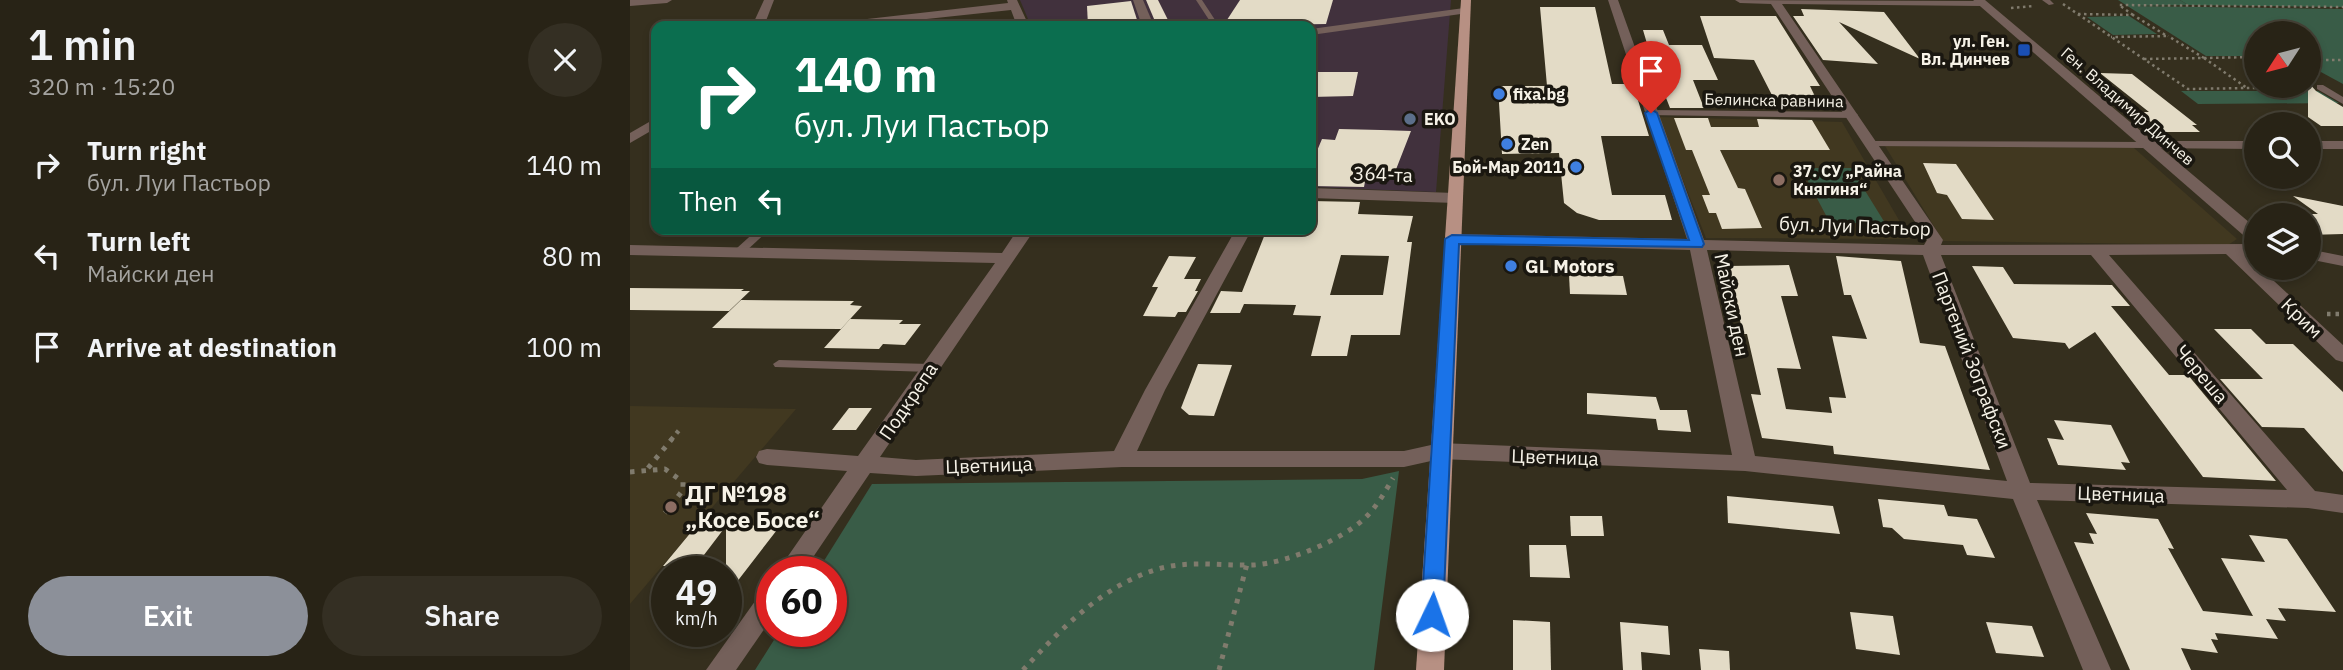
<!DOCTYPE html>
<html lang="en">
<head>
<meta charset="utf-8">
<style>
  :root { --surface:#282316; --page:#342f23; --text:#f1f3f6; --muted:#a5a4a1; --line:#444035; --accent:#8c9099 }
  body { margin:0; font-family:"IBM Plex Sans",sans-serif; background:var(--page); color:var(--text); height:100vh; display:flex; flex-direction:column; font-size:26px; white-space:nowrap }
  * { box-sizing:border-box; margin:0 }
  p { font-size:23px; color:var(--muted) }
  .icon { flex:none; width:38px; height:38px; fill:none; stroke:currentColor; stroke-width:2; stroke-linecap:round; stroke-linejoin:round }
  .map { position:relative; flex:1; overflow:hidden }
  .drawer { display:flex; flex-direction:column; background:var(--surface); width:630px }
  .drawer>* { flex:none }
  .banner { position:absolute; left:21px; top:21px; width:665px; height:214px; border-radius:14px; box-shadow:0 4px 10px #0003,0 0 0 2px var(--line); background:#0b6e4f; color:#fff; overflow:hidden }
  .needle { width:46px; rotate:234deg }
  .controls { position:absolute; left:1614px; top:21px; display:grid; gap:14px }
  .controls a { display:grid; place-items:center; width:77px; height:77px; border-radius:50%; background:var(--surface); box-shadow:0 4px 10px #0003,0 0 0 2px var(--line); font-size:35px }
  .speed { position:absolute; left:21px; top:556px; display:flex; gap:14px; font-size:35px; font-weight:700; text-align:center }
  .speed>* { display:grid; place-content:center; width:91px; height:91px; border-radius:50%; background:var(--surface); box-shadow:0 4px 10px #0003,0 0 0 2px var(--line); line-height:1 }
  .speed small { font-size:18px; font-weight:400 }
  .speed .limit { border:10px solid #d22; background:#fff; color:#111 }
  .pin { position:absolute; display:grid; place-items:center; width:60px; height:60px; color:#fff; margin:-72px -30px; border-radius:50% 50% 50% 0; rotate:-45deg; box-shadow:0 0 7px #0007 }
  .pin .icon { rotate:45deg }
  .me { position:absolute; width:77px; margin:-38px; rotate:3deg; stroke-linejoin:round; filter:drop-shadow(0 0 5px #0008) }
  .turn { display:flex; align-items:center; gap:24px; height:147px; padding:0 28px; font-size:32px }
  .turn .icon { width:91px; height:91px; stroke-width:2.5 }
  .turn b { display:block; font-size:49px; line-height:60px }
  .then { display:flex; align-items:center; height:66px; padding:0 28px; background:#0003; gap:14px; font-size:26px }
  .round { display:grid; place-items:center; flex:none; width:74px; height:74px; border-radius:37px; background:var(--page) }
  .head { display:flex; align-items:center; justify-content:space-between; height:119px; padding:0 28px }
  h1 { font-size:42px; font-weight:600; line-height:52px }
  .primary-button { display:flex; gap:14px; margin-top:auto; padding:14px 28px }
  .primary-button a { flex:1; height:80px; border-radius:42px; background:var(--accent); color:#fff; font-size:28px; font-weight:600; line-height:80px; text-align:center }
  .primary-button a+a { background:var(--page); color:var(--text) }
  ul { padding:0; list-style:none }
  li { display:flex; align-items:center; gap:21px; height:91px; padding:0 28px }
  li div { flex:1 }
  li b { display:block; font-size:26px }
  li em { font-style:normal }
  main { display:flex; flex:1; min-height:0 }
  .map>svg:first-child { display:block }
  .commercial { fill:#41313d }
  .built { fill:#413820 }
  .green { fill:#395c47 }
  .forest { fill:#386149 }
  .building { fill:#e3dbc6; fill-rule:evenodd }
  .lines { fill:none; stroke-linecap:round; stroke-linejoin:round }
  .path-far2 { stroke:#807b6d; stroke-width:2.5; stroke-dasharray:2.5 3.5; stroke-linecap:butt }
  .path-far1 { stroke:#807b6d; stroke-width:4.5; stroke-dasharray:3.5 5; stroke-linecap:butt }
  .path { stroke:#807b6d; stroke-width:5; stroke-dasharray:4.5 7; stroke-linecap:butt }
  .service { fill:#74605a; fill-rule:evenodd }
  .minor { fill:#74605a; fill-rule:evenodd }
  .tertiary { fill:#74605a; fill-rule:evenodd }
  .primary { fill:#b79083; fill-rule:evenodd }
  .route { fill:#1a73e8; stroke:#114b97; stroke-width:2 }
  .transit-dot { fill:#1a4fb4; stroke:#1a1710; stroke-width:2.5 }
  .shop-dot { fill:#3f7fe0; stroke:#1a1710; stroke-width:2.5 }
  .service-dot { fill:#5c6f8a; stroke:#1a1710; stroke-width:2.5 }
  .education-dot { fill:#8d6e63; stroke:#1a1710; stroke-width:2.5 }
  .labels { text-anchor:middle; stroke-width:7; stroke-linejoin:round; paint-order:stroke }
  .far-poi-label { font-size:16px; font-weight:bold; fill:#f6f2e7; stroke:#1a1710; text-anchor:start }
  .far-street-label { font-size:16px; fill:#f6f2e7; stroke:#1a1710 }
  .street-label { font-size:19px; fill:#f6f2e7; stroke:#1a1710 }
  .poi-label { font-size:19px; font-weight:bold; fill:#f6f2e7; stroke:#1a1710; text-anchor:start }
  .near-poi-label { font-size:23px; font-weight:bold; fill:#f6f2e7; stroke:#1a1710; text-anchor:start }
</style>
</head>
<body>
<main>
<section class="drawer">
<div class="head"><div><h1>1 min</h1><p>320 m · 15:20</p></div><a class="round"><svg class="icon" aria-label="close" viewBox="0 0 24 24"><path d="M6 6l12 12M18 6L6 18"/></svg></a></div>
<ul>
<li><svg class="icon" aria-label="right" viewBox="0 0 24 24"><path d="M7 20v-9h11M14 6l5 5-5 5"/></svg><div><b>Turn right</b><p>бул. Луи Пастьор</p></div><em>140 m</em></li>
<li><svg class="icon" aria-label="left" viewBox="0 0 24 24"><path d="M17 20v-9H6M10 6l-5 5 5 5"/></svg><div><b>Turn left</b><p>Майски ден</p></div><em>80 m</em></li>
<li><svg class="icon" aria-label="arrive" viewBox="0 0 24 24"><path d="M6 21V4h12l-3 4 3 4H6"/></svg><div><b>Arrive at destination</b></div><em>100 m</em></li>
</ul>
<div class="primary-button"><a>Exit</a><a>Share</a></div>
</section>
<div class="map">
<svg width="1713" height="670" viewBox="0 0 1713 670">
  <rect width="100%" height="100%" fill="#352f1e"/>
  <!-- commercial -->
  <polygon class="commercial" points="390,0 821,0 806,192 681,187 681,26 401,26"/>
  <!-- built -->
  <g class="built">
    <polygon points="1028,117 1212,122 1280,239 1076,238"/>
    <polygon points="1255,146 1504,148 1607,239 1598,245 1313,241"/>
    <polygon points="0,406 166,409 0,604"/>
  </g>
  <!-- green -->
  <g class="green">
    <polygon points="1488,0 1550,0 1558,5 1501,6 1713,9 1713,84 1678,65 1678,33 1626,33 1626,56 1576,56"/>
    <polygon points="1499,16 1527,34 1483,35 1457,17"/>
    <polygon points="1551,91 1688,91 1709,103 1568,104"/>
    <polygon points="1171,168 1221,168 1255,223 1200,223"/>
    <polygon points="769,471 744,670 125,670 149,632 201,632 201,572 187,572 242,484 732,479"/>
  </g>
  <!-- forest -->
  <polygon class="forest" points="1550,0 1713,0 1713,7 1558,5"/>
  <!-- building -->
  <g class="building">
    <polygon points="516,0 528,0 541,26 527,26"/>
    <polygon points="610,0 703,0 696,24 593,26"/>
    <polygon points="501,1 509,26 458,26 457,6"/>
    <polygon points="910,7 965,7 982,84 1003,84 1019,136 971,136 982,195 1035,195 1042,220 969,220 947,213 934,203 929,153 872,154 868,86 917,86"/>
    <polygon points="1171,9 1254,12 1290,59 1209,22 1248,64 1193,60 1163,16 1174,16"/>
    <polygon points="1070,16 1146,16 1190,86 1180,86 1191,109 1123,108 1120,100 1145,101 1124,60 1084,58"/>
    <polygon points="1013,30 1033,30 1039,45 1072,45 1088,80 1063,80 1074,108 1040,108 1031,85 1027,86 1015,49 1018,47"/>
    <polygon points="681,72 728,72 723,96 681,97"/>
    <polygon points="1470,73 1502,74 1567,125 1562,125 1570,132 1534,132 1508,112 1519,112"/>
    <polygon points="1678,82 1686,91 1713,107 1713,126 1691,126 1678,117"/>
    <polygon points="1044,118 1078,118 1081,127 1129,127 1127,119 1182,120 1200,150 1090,150 1108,188 1115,189 1132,228 1092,229 1086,213 1079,213 1072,195 1080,195 1062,150 1056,150"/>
    <polygon points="709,129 751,130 781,131 765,172 737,171 734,187 681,186 681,165 692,139 705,140"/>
    <polygon points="1293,163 1326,164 1364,220 1332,219 1317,195 1307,193"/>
    <polygon points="1663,196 1713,206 1713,234 1678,235 1678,214 1688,214"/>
    <path d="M681 201 730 202 728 214 783 216 777 242H782L770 335H721L717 356H681L691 316 663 315 666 305 614 304 610 313H580L591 291 612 292 635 234H657L659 229H681ZM711 255 759 256 753 295H700Z"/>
    <polygon points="539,256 566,257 554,279 571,279 565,291 568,291 556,312 548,312 545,317 513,316 528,287 522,287"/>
    <polygon points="1206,256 1271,261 1290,343 1315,346 1360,470 1204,454 1203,446 1132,438 1121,394 1131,395 1117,334 1113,334 1098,266 1159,265 1168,296 1151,296 1171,369 1147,368 1156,409 1202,413 1199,397 1216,398 1202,336 1237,339 1221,295 1214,295"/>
    <polygon points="1342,266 1373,267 1384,284 1482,285 1500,306 1481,306 1539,375 1558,375 1646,481 1573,477 1465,332 1439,349 1435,343 1383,338"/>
    <polygon points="939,275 993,276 997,295 940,294"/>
    <polygon points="0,288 114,289 111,291 120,291 99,311 0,310"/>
    <polygon points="111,300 224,301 220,305 232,306 211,329 82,328"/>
    <polygon points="220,319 273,320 269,324 291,324 275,345 253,344 249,349 194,348"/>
    <polygon points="1584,329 1621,329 1636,344 1663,344 1713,392 1713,472 1674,428 1632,427 1590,379 1633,379"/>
    <polygon points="568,364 602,365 584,416 559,415 551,408"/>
    <polygon points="957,393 1026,397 1030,410 1057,410 1061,432 1028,430 1026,419 957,414"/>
    <polygon points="219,408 242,408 226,430 202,430"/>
    <polygon points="1424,420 1481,425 1500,463 1491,462 1496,470 1428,465 1417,438 1434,440"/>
    <polygon points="1097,496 1203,506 1210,534 1098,523"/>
    <polygon points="1248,499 1314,505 1318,516 1347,519 1365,558 1337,555 1333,545 1274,539 1262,528 1253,527"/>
    <polygon points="1456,513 1528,519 1544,549 1538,548 1573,611 1623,616 1591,558 1635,562 1619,535 1657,539 1706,612 1648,608 1656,621 1636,619 1648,639 1585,633 1588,640 1581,639 1588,653 1551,648 1561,670 1500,670 1444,542 1464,544 1459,533 1467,534"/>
    <polygon points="940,516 972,516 974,536 941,536"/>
    <polygon points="67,525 96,525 150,526 96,596 96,526 61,572 35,572 40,566 33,566"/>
    <polygon points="899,545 936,545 940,578 900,577"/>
    <polygon points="1220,612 1263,616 1270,655 1226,649"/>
    <polygon points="883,620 920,622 921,670 883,670"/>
    <polygon points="990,622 1038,626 1040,655 1011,652 1012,670 993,670"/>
    <polygon points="1356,622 1402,626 1414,657 1366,653"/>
    <polygon points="1069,649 1099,651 1100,670 1071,670"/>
  </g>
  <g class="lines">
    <!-- path-far2 -->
    <g class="path-far2">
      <polyline points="1433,4 1558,89 1678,87"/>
      <polyline points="1381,8 1403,6"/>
      <polyline points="1448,14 1503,15 1537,36 1481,37"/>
      <polyline points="1503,15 1489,5 1713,7"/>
      <polyline points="1574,58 1617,88"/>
      <polyline points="1574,58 1626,57"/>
      <polyline points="1514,59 1574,58 1538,36"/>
      <polyline points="1678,60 1713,60"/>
    </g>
    <!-- path-far1 -->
    <g class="path-far1">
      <polyline points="1697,314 1713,314"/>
      <polyline points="41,440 50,429"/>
    </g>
    <!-- path -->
    <g class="path">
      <polyline points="18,468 42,439"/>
      <polyline points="0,472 35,469 53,482 53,490 35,513"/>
      <path d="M393 670C431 629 473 585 528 569 559 560 592 566 624 565 656 563 713 540 736 517 747 506 755 492 763 478"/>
      <polyline points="589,670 617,564"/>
    </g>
    <!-- service -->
    <g class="service">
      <polygon points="566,0 572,0 589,26 583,26"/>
      <polygon points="1412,0 1420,0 1424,4 1419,5"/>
      <polygon points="1687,85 1693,85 1713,97 1713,104 1687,89"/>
      <polygon points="1021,110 1224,112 1228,115 1224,118 1018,115 1018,111"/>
      <polygon points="1242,141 1516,142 1521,145 1516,148 1239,146 1237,144"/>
      <polygon points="128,229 140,229 115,252 107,252 106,250 107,248"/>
      <polygon points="149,360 300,364 306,368 300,372 145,367 143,364"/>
    </g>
    <!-- minor -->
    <g class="minor">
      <polygon points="0,0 42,0 37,3 0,6"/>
      <polygon points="134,0 144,0 134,26 122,26"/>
      <polygon points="377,0 387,0 399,26 387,26 381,10 231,26 196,26 202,23 378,3"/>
      <polygon points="503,0 513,0 524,26 512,26"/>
      <path d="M978 0H988L1074 240 1294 245 1297 240 1141 4 1110 3 1105 0 1355 1 1356 3 1351 6 1152 4 1313 240 1311 245 1626 244V254H1615L1626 268H1630L1713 345V362L1706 360 1596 254 1479 255 1685 491 1713 495V513L1678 508 1407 500 1481 670H1453L1383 499 1115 471 810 459 774 467H492L286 476 240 473 173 572H147L217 471 137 465 129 463 126 457 129 451 137 449 228 456 365 263 0 255V245L372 253 388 229H405L250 457 286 460 484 451 515 390 606 229H622L535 390 507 451H774L810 443 1102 455 1060 250 822 244 814 239 822 234 1057 239ZM1077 250 1293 255 1377 481 1125 456ZM1311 255H1461L1657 490 1400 483Z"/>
      <polygon points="834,8 838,9 838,13 681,35 681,29"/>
      <polygon points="26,118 26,128 0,143 0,133"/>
      <polygon points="1516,141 1626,141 1626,149 1511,148 1509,145"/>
      <rect x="1678" y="141" width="35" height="8"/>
      <polygon points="681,188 825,193 833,198 825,203 681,198"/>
      <polygon points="142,587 142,618 106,670 76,670 133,590"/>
    </g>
    <!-- tertiary -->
    <g class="tertiary">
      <polygon points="1343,0 1355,0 1626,228 1626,242 1620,241"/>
      <polygon points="1678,249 1713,256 1713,266 1678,259"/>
    </g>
    <!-- primary -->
    <polygon class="primary" points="831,0 841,0 814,670 786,670"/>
  </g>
  <!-- route -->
  <polygon class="route" points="1021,109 1027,113 1074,244 1072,247 829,244 813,615 810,622 802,624 795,622 791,615 815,239 822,235 1059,240 1015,113"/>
  <!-- markers -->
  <rect class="transit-dot" x="1387" y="43" width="14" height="14" rx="3.5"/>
  <g class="shop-dot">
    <circle cx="869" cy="94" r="7"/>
    <circle cx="877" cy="144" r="7"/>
    <circle cx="946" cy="167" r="7"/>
    <circle cx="881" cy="266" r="7"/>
  </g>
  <circle class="service-dot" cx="780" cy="119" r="7"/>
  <g class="education-dot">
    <circle cx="1149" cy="180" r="7"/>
    <circle cx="41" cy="507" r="7"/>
  </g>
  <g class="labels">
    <!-- far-poi labels -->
    <g class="far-poi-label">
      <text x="1380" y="47" text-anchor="end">ул. Ген.<tspan x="1380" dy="18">Вл. Динчев</tspan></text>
      <text x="883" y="100">fixa.bg</text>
      <text x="794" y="125">EKO</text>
      <text x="891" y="150">Zen</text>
      <text x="932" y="173" text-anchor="end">Бой-Мар 2011</text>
      <text x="1163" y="177">37. СУ „Райна<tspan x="1163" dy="18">Княгиня“</tspan></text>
    </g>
    <!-- far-street labels -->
    <g class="far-street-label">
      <text transform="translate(1144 100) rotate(1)" y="6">Белинска равнина</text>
      <text transform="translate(1498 106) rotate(41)" y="6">Ген. Владимир Динчев</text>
    </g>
    <!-- street labels -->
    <g class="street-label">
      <text transform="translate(753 174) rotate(2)" y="7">364-та</text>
      <text transform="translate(1225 226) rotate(2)" y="7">бул. Луи Пастьор</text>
      <text transform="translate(1102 305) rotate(78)" y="7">Майски ден</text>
      <text transform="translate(1672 318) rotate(44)" y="7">Крим</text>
      <text transform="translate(1342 360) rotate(69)" y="7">Партений Зографски</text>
      <text transform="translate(1572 374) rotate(50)" y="7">Череша</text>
      <text transform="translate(278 401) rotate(-56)" y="7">Подкрепа</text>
      <text transform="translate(925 457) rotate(2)" y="7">Цветница</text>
      <text transform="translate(359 465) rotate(-2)" y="7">Цветница</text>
      <text transform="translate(1491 494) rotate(2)" y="7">Цветница</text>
    </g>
    <!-- poi labels -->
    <g class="poi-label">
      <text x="895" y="273">GL Motors</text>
    </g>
    <!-- near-poi labels -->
    <g class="near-poi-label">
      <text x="55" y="502">ДГ №198<tspan x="55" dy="26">„Косе Босе“</tspan></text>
    </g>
  </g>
</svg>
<div class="controls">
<a><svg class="needle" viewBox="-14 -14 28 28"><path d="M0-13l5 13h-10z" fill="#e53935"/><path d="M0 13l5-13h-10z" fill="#a5a4a1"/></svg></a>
<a><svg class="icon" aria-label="search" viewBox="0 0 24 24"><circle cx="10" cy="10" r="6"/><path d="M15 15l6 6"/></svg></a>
<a><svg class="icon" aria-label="layers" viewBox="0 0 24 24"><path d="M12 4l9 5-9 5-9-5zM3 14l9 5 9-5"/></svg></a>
</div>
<div class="speed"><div>49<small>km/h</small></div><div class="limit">60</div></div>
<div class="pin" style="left:1021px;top:113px;background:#d93025"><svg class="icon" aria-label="arrive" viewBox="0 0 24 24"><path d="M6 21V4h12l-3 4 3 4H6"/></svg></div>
<svg class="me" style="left:802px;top:615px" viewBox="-20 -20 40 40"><circle r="19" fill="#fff"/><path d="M0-13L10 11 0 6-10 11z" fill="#1a73e8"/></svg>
<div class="banner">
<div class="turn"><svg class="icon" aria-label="right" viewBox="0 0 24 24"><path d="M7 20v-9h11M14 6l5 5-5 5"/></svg><div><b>140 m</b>бул. Луи Пастьор</div></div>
<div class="then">Then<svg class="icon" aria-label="left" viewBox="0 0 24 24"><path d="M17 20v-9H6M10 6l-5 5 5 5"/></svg></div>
</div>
</div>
</main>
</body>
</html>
